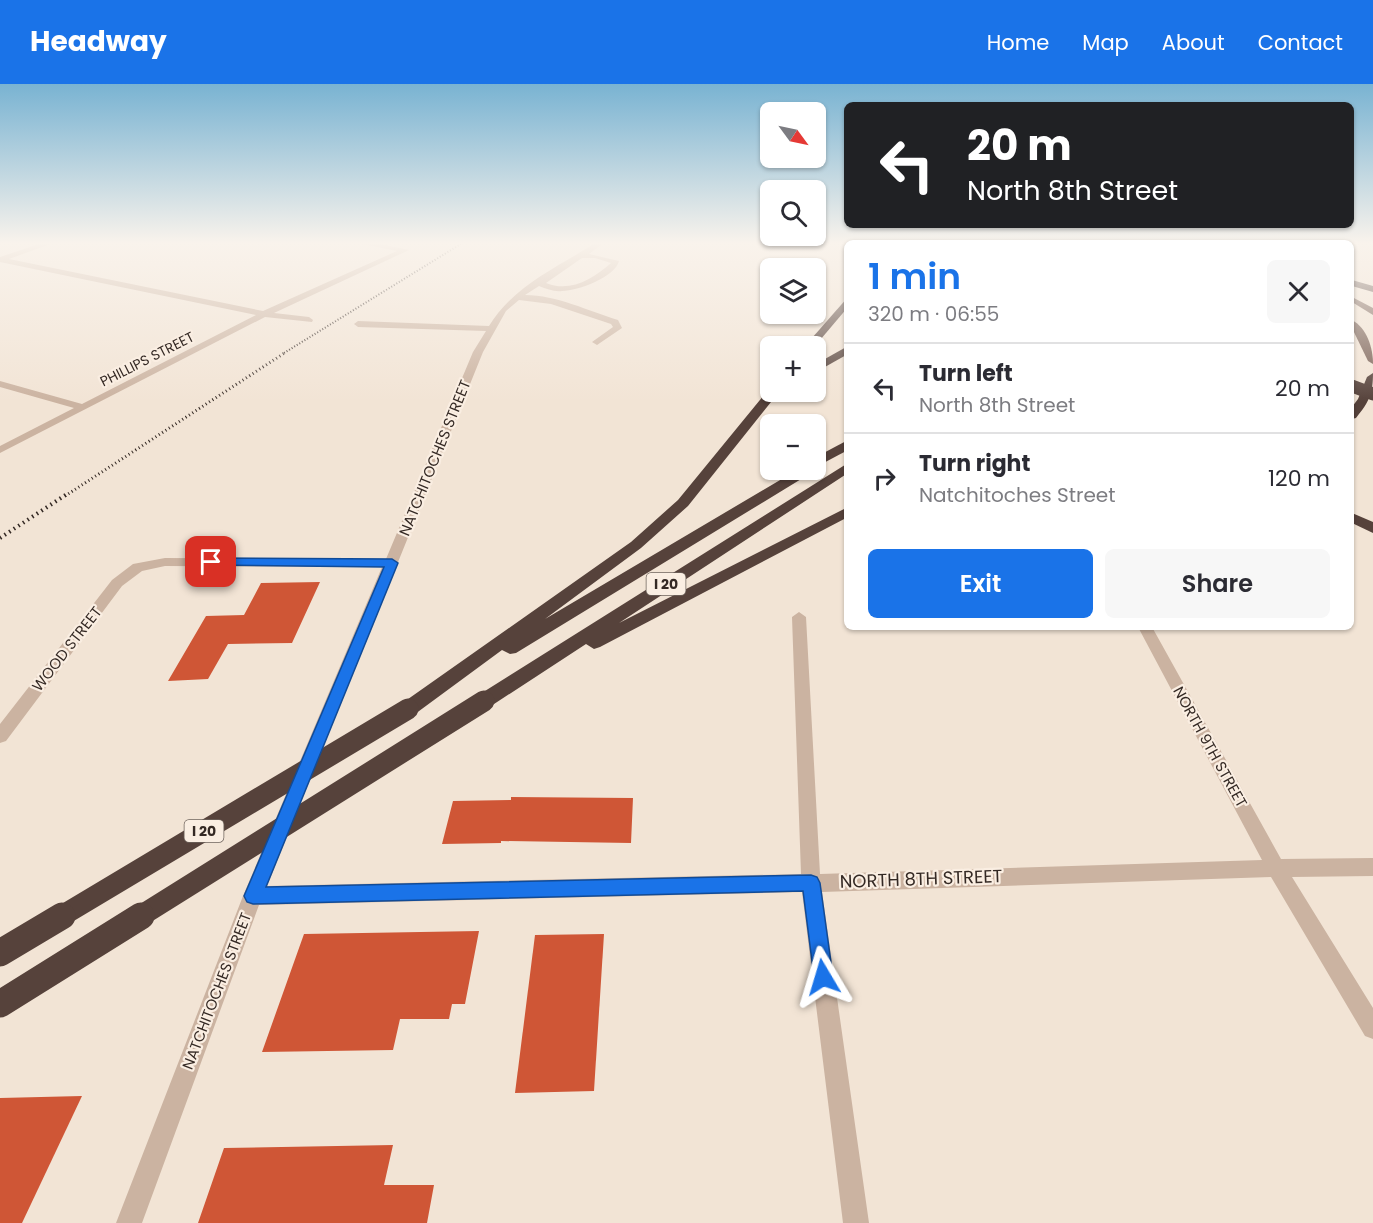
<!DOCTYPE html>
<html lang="en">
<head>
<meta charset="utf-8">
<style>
  :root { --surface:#fff; --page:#f7f7f7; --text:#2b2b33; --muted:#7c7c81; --line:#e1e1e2; --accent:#1a73e8 }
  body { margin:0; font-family:Poppins,sans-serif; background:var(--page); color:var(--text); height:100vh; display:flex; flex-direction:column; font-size:22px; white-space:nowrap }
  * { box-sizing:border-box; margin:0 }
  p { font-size:20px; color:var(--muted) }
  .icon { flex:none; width:33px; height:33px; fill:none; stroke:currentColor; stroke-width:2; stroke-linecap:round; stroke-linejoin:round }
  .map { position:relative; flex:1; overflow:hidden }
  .drawer { position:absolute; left:844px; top:156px; width:510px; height:390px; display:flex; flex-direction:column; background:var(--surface); border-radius:9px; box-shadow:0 2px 4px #0004 }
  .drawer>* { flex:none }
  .banner { position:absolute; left:844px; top:18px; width:510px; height:126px; border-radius:9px; box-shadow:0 2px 4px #0004; background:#202124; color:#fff; overflow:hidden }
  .needle { width:39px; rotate:123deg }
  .buttons { position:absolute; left:760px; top:18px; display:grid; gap:12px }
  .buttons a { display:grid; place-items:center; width:66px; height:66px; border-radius:9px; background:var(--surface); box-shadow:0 2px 4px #0004; font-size:30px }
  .pin { position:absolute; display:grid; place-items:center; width:51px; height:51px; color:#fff; margin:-26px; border-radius:12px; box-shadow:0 3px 9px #0006 }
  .me { position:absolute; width:66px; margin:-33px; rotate:353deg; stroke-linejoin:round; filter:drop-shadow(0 0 4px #0008) }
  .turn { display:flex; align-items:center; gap:21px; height:126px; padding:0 24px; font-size:27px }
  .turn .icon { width:78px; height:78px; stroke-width:2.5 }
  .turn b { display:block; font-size:42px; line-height:51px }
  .round { display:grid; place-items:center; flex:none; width:63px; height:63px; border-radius:9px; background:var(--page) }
  .head { display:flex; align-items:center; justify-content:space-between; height:102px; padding:0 24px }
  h1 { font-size:36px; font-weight:600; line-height:45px; color:var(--accent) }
  .action { display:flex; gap:12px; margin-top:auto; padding:12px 24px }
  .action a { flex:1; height:69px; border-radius:9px; background:var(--accent); color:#fff; font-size:24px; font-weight:600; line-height:69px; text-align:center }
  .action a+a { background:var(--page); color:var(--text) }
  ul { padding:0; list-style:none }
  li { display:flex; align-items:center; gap:18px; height:90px; padding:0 24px; border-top:2px solid var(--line) }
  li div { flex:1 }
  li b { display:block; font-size:22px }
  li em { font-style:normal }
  header { display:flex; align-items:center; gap:36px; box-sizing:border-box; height:84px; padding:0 30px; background:var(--accent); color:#fff }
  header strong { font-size:28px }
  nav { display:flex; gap:33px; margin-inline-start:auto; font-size:21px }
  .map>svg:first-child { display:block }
  .building { fill:#cf5636 }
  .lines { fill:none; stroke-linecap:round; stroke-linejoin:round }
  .minor { fill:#cbb3a1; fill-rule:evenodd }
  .major { fill:#785f54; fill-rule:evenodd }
  .highway { fill:#56423b; fill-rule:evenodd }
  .rail-far2 { stroke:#342924; stroke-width:2; stroke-dasharray:1 2; stroke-linecap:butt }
  .rail-far1 { stroke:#342924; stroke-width:3; stroke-dasharray:1 3; stroke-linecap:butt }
  .rail { stroke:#342924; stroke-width:4; stroke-dasharray:1.5 4; stroke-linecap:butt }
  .highway-bridge-far2 { stroke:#56423b; stroke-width:13 }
  .highway-bridge-far1 { stroke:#56423b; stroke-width:21 }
  .highway-bridge { stroke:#56423b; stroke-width:27 }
  .route { fill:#1a73e8; stroke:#114b97; stroke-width:1.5 }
  .labels { text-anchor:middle; stroke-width:4.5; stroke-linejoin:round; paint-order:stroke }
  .far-street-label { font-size:14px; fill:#342924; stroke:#faeee2 }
  .shield { fill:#faeee2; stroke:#6f645d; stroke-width:1.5 }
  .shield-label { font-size:14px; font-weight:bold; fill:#342924 }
  .street-label { font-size:15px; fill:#342924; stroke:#faeee2 }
  .near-street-label { font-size:18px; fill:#342924; stroke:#faeee2 }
</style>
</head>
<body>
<header>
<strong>Headway</strong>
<nav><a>Home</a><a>Map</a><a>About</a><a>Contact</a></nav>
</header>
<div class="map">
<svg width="1373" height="1139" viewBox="0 0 1373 1139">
  <rect width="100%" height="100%" fill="#f2e4d5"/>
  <!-- building -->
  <g class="building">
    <polygon points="320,498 292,559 228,560 208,595 168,597 206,532 244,531 261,499"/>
    <polygon points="511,713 633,714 631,759 501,757 501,759 442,760 453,717 511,716"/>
    <polygon points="479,847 465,920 452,920 449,935 400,935 393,966 262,968 304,850"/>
    <polygon points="604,850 594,1007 515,1009 535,851"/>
    <polygon points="82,1012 22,1139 0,1139 0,1014"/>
    <polygon points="393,1061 384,1101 434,1101 427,1139 198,1139 224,1064"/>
  </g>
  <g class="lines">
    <!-- minor -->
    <g class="minor">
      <polygon points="45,158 56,158 9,175 263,227 397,167 353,158 371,158 409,166 274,229 309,233 313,236 312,238 265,233 0,369 0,362 74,324 0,303 0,297 82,320 256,231 0,178 0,173"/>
      <path d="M597 158H605L589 170 619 177C615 193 578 207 562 207 554 208 547 205 539 202L525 211C557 211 588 227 618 236L622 244 597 261 592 258 613 243 611 240 551 220 519 216 506 227 483 268 267 802 801 790 792 533 799 528 806 533 820 790 1262 776 1138 543H1152L1281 775 1373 774V792L1292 793 1373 924V955L1365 952 1271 793 822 808 869 1139H843L802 808 259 821 142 1139H116L243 812 382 483 165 482 142 487 122 502 6 657 0 659V640L112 496 133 480 165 474 386 475 473 268 486 247 358 243 354 240 358 237 489 242C513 202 558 183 597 158ZM582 174H595L611 179C593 195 570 209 546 199Z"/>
    </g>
    <!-- major -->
    <g class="major">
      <polygon points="1229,158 1236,158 1237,159 1229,159"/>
      <polygon points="1254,158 1261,158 1262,159 1254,159"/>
      <polygon points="1352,213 1373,224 1373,231 1352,218"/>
      <path d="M1352 236C1367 244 1373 264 1373 280L1368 277 1352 244Z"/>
    </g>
    <!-- highway -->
    <g class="highway">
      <rect x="891" y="158" width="8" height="1"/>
      <polygon points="1160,158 1169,158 1160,159"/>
      <polygon points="1190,158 1199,158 1190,159"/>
      <polygon points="1226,158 1235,158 1226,159"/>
      <polygon points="1352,196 1373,202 1373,208 1352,202"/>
      <polygon points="848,213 848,223 815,262 805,262"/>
      <polygon points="848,262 848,270 816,288 816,280"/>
      <path d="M1373 289C1373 310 1369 318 1356 334L1352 335V323L1358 315 1367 293Z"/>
      <polygon points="769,305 779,308 688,422 641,464 545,535 797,386 813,386 811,389 516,569 510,570 502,566 415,630 408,632 401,630 398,625 401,620 631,458 678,416"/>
      <polygon points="848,356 848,366 816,383 816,373"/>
      <polygon points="848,379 848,389 619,539 848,423 848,433 600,563 594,565 586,560 491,622 484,624 477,622 474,617 477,612"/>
      <polygon points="1352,429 1373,438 1373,449 1352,439"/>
    </g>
    <!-- rail-far2 -->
    <polyline class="rail-far2" points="284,269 464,158"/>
    <!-- rail-far1 -->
    <polyline class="rail-far1" points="65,412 286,268"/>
    <!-- rail -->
    <polyline class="rail" points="0,454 67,410"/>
    <!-- highway-bridge-far2 -->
    <polyline class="highway-bridge-far2" points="1352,302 1373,310"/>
    <!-- highway-bridge-far1 -->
    <g class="highway-bridge-far1">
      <polyline points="60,833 408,625"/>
      <polyline points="139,833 484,617"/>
    </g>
    <!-- highway-bridge -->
    <g class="highway-bridge">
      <polyline points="0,869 62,832"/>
      <polyline points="0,920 141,832"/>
    </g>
  </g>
  <!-- sky -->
  <linearGradient id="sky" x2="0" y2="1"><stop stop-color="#79b3d2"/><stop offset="0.5" stop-color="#f9f3ec"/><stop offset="1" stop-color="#f9f3ec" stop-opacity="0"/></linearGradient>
  <rect width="1373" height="318" fill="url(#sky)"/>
  <!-- route -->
  <polygon class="route" points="211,474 392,475 398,479 266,803 811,791 817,793 820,799 833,893 830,900 823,903 816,900 814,893 803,807 253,820 247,818 244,812 384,483 206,481 205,478"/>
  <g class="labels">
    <!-- far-street labels -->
    <g class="far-street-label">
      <text transform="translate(147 275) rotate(-27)" y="5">PHILLIPS STREET</text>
    </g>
    <!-- shield labels -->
    <g class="shield">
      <rect x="646.5" y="489" width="39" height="22" rx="4.5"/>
      <rect x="184.5" y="736" width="39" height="22" rx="4.5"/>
    </g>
    <g class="shield-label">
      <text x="666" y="505">I 20</text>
      <text x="204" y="752">I 20</text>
    </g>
    <!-- street labels -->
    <g class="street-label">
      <text transform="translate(435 374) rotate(-68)" y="5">NATCHITOCHES STREET</text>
      <text transform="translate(67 565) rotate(-52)" y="5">WOOD STREET</text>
      <text transform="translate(1210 663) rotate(61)" y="5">NORTH 9TH STREET</text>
      <text transform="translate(217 907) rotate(-69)" y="5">NATCHITOCHES STREET</text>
    </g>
    <!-- near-street labels -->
    <g class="near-street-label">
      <text transform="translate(921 795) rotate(-2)" y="6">NORTH 8TH STREET</text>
    </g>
  </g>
</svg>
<div class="buttons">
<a><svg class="needle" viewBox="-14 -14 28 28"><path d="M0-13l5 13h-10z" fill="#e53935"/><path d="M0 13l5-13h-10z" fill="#7c7c81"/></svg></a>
<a><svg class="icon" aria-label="search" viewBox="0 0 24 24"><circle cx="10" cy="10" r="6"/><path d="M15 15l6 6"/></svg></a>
<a><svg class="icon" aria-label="layers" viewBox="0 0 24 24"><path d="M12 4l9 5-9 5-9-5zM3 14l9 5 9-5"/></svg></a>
<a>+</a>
<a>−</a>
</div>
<div class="pin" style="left:211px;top:478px;background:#d93025"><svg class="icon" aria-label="arrive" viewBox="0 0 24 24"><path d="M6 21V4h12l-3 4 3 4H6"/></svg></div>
<svg class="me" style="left:823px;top:893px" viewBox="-20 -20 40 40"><path d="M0-17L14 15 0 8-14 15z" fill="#1a73e8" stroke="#fff" stroke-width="4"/></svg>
<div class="banner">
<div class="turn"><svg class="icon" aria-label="left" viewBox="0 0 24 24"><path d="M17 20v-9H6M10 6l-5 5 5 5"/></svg><div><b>20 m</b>North 8th Street</div></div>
</div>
<section class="drawer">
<div class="head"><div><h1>1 min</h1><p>320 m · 06:55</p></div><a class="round"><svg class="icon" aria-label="close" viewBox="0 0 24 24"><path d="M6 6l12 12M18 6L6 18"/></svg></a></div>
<ul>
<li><svg class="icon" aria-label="left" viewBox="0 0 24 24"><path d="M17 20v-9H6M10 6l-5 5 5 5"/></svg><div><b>Turn left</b><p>North 8th Street</p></div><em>20 m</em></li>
<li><svg class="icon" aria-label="right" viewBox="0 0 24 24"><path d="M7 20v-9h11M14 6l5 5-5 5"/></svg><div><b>Turn right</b><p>Natchitoches Street</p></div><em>120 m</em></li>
</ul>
<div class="action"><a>Exit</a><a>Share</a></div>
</section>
</div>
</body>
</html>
